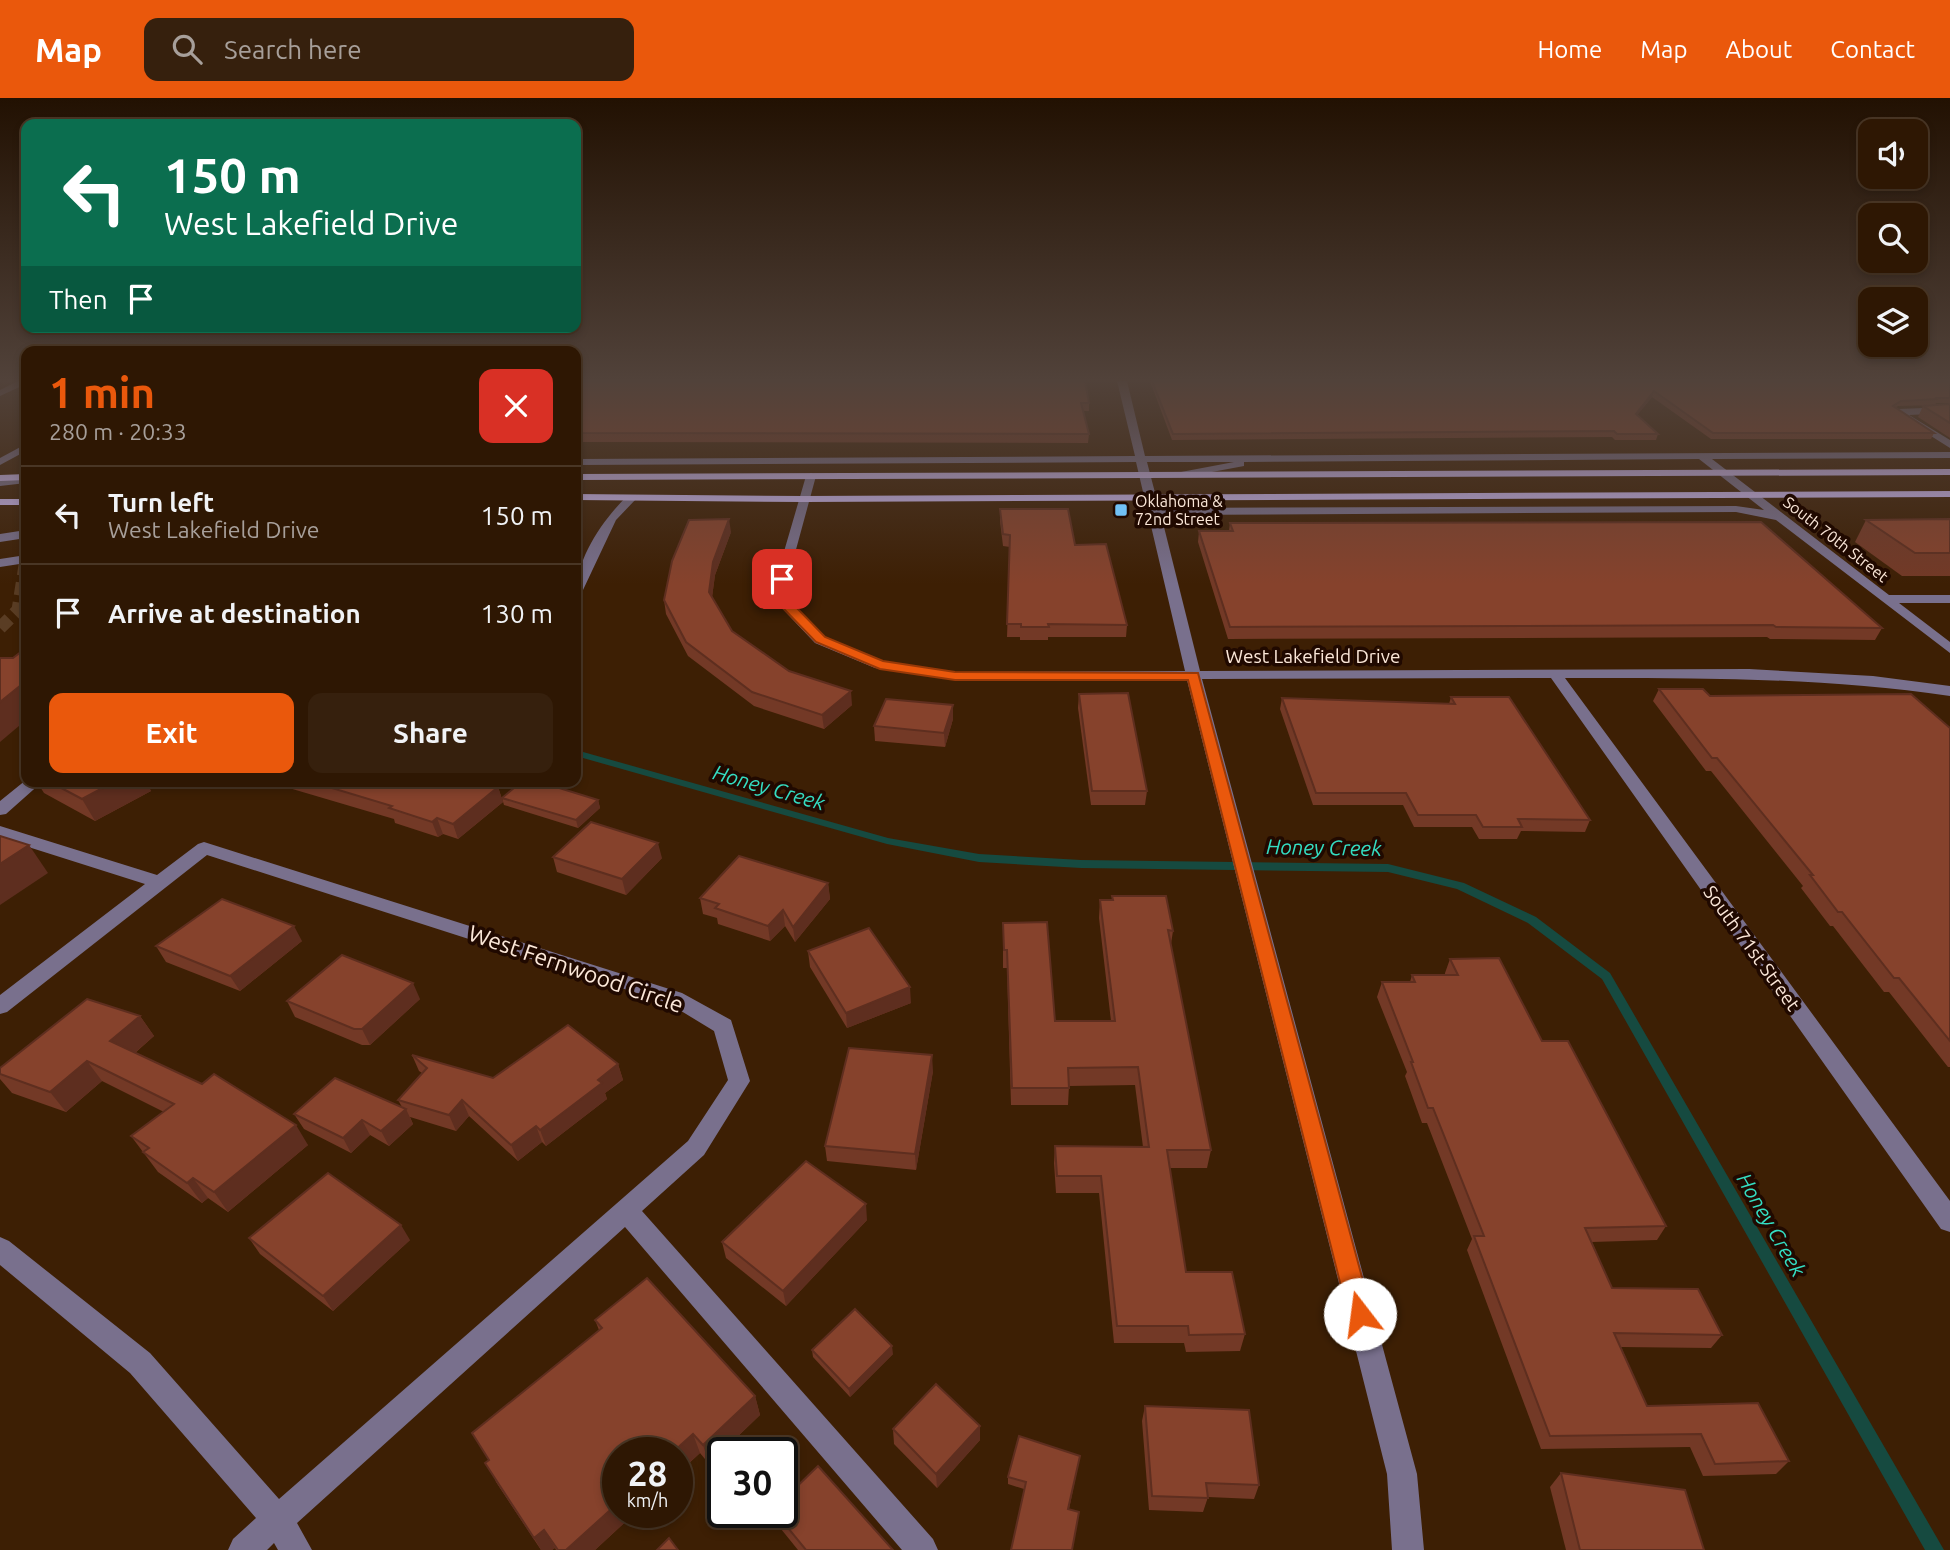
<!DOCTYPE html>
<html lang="en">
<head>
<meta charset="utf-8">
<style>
  :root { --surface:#2e1703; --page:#36200d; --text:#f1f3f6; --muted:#a79f9a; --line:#493625; --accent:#ea580c }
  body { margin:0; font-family:Ubuntu,sans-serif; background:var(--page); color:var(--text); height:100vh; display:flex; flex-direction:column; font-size:26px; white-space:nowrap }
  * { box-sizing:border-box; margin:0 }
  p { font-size:23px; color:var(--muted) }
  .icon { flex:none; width:38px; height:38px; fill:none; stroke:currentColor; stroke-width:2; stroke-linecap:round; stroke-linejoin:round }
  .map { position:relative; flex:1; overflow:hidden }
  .panel { position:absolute; left:21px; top:248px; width:560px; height:441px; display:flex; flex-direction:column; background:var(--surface); border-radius:14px; box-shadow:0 4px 10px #0003,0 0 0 2px var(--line) }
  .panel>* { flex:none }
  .hud { position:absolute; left:21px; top:21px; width:560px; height:214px; border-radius:14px; box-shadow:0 4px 10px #0003,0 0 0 2px var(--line); background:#0b6e4f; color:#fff; overflow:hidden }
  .fabs { position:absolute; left:1858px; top:21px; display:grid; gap:14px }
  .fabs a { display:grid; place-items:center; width:70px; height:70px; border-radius:14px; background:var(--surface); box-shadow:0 4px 10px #0003,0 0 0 2px var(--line); font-size:35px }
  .speed { position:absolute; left:602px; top:1339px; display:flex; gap:14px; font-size:35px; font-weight:700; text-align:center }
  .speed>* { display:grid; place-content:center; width:91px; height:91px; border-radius:50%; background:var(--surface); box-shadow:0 4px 10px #0003,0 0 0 2px var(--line); line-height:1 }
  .speed small { font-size:18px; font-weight:400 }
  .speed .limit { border:4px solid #111; border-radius:10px; background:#fff; color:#111 }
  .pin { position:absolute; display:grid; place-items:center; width:60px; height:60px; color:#fff; margin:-30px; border-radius:14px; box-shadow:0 4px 10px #0006 }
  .me { position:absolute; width:77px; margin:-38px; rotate:345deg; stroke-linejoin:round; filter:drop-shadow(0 0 5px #0008) }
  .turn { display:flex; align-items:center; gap:24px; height:147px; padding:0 28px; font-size:32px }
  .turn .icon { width:91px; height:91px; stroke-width:2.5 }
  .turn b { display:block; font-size:49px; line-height:60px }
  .then { display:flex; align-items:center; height:66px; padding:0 28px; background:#0003; gap:14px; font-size:26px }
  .round { display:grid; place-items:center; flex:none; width:74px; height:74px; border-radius:14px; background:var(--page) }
  .headline { display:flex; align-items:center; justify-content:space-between; height:119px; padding:0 28px }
  h1 { font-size:42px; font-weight:700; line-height:52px; color:var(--accent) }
  .button { display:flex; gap:14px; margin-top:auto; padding:14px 28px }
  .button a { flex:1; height:80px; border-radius:14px; background:var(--accent); color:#fff; font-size:28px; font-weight:700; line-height:80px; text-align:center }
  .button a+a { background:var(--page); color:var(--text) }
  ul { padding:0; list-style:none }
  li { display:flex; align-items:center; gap:21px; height:98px; padding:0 28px; border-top:2px solid var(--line) }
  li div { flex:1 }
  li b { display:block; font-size:26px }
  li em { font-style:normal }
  header { display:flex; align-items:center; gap:42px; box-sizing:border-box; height:98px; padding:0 35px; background:var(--accent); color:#fff }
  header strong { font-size:33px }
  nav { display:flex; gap:38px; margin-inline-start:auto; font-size:24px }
  .search { width:490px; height:63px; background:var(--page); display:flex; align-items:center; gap:18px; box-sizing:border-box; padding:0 24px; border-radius:14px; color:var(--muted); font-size:26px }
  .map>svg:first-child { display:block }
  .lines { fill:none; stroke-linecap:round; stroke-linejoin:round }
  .stream { fill:#164a40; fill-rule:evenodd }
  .minor-tunnel { stroke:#5a3d24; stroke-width:13; stroke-dasharray:13 7; stroke-linecap:butt }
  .minor { fill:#79708d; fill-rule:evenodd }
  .major { fill:#cbb9f4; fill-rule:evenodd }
  .wall { fill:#733926 }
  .shaded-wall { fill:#5e2e1f }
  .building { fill:#86422c; stroke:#5e2e1f; stroke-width:2 }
  .route { fill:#ea580c; stroke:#983908; stroke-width:2 }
  .poi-dot { fill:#71c1f5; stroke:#200900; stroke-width:2.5 }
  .labels { text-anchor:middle; stroke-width:7; stroke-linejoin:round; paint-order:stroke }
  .far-poi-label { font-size:16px; fill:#fbe7d8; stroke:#200900; text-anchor:start }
  .far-street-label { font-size:16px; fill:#fbe7d8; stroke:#200900 }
  .street-label { font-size:19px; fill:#fbe7d8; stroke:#200900 }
  .water-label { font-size:21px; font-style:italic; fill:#34ddc2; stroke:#200900 }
  .near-street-label { font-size:23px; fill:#fbe7d8; stroke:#200900 }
</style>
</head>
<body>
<header>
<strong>Map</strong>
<div class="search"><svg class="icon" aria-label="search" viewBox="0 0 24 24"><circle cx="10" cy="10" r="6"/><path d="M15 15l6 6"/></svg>Search here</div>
<nav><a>Home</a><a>Map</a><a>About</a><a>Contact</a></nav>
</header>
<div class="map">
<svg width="1950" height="1452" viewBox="0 0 1950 1452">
  <rect width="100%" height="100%" fill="#3d1f04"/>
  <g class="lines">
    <!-- stream -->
    <polygon class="stream" points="576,652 888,740 979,756 1081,762 1388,766 1464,785 1536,819 1610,875 1944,1452 1925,1452 1602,881 1528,825 1457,791 1388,774 1081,770 979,764 887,746 576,658"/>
    <!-- minor-tunnel -->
    <polyline class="minor-tunnel" points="0,530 18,512 26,461"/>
    <!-- minor -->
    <g class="minor">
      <polygon points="18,283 26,283 26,286 0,298 0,292"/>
      <path d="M1117 283H1127L1145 358 1950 354V360L1712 361 1889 497H1950V505H1899L1950 544V555L1776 422 1736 414 1161 417 1200 573 1749 571 1873 578 1950 588V598C1822 579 1695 580 1565 580L1950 1103V1134L1941 1131 1551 580 1202 581 1417 1376 1424 1452H1392L1387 1376 1187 582H955L875 570 815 545 778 506 776 481 806 378 811 375 816 378 788 481 792 505 825 539 883 563 955 574 1185 573 1136 364 576 367V361L1135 358ZM1699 361 1764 412 1736 408 1159 410 1147 364H1234L1181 374V378L1185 379 1244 368V364Z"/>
      <polygon points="1950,309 1950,315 1909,317 1950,342 1950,350 1893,314 1898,311"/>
      <polygon points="26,346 26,353 0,367 0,360"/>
      <polygon points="26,379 26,385 0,388 0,382"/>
      <path d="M627 398 637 400 616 422 583 492 576 496C576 460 603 422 627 398Z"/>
      <polygon points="26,432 26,440 0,444 0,436"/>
      <polygon points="26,457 26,465 0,469 0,461"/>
      <polygon points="26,682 26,684 42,684 6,716 0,717 0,703"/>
      <polygon points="0,728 157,777 198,746 204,744 682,895 731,922 750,983 704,1057 642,1113 933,1441 938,1452 902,1452 625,1129 297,1425 312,1452 278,1452 274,1445 267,1452 228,1452 233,1441 256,1420 130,1275 0,1167 0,1139 9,1143 150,1255 279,1401 688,1043 728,982 714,933 668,905 207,757 7,914 0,916 0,897 145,786 0,740"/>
    </g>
    <!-- major -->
    <g class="major">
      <polygon points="1950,371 1950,377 576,382 576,376"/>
      <polygon points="26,376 26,382 0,383 0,377"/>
      <polygon points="1950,393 1950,399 804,404 576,402 576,396 804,398"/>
      <rect x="0" y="401" width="26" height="6"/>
    </g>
  </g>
  <!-- wall -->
  <g class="wall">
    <polygon points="576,283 1089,305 1089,313 1083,313 1089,336 1088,345 576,344"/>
    <polygon points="1150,283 1950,283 1950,305 1936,305 1935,307 1898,308 1896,309 1934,335 1931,341 1711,341 1652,299 1637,317 1658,336 1656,342 1615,342 1612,339 1172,342"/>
    <polygon points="1950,306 1950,340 1918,319 1923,308"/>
    <polygon points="1000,411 1075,447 1127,527 1126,539 1048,539 1048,542 1020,542 1020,539 1007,539 1010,449 1003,448 1000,423"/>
    <polygon points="1950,421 1950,478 1902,478 1855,444 1866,422"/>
    <polygon points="1230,425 1882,530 1875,542 1770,541 1767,539 1228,541 1198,444 1199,433 1229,433"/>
    <polygon points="731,434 715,477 712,499 732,533 789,573 852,607 824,631 754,608 688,558 666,516 664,502"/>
    <polygon points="1659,591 1950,630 1950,969 1948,969 1889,894 1884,894 1833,828 1830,828 1801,790 1803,788 1711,673 1706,673 1653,603"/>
    <polygon points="1079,596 1147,693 1145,707 1091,707 1078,610"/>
    <polygon points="1451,599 1590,722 1585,734 1521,733 1517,741 1479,741 1472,729 1414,729 1403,707 1313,707 1280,611 1282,600 1449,606"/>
    <polygon points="953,607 953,621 945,649 875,643 874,628"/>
    <polygon points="37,684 146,684 151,693 95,723 44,695"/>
    <polygon points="286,684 482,684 498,689 503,704 458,741 443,736 438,739 395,725 394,721 289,690"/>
    <polygon points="502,700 598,702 600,710 578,730 504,707"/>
    <polygon points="553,759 662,760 626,797 557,774"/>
    <polygon points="828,785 830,801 795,844 785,828 770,843 718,826 717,820 703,816 700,800"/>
    <polygon points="1112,798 1173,833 1171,846 1211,1052 1207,1070 1170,1070 1186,1174 1245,1236 1240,1253 1186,1254 1184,1245 1114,1245 1099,1095 1056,1095 1054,1065 1055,1048 1143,1049 1135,987 1069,988 1068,1007 1011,1007 1007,870 1003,870 1003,825 1055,923 1111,923 1099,820 1100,802 1112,802"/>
    <polygon points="302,843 240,893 166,864 156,848"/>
    <polygon points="808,853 911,905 847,930 810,869"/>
    <polygon points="1450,861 1542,943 1666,1128 1657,1142 1592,1144 1612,1190 1722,1237 1711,1250 1621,1249 1647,1308 1789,1363 1776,1376 1703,1378 1690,1349 1541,1351 1467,1152 1472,1141 1427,1025 1422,1025 1405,978 1407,974 1377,899 1382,884 1410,884 1412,877 1445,877 1445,875"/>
    <polygon points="420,901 370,947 362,947 295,919 287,903"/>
    <polygon points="140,918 154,938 135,955 308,1047 228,1114 208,1100 202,1105 158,1074 131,1038 164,1014 102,983 66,1014 12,995 0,981 0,970"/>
    <polygon points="412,957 493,980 618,966 623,982 605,995 607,1001 546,1048 542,1044 518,1063 469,1018 456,1033 410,1019 413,1026 389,1048 370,1037 351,1055 304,1031 294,1016 402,1009 398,1002 422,975 419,973"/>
    <polygon points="933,973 916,1072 827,1063 825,1048"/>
    <polygon points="867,1122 786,1208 726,1160 722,1144"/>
    <polygon points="249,1140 410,1142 333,1213 260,1156"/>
    <polygon points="595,1222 755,1298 760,1317 709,1366 700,1355 595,1452 556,1452 555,1450 552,1452 541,1452 496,1384 488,1362 599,1232"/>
    <polygon points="812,1252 893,1256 850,1299 813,1259"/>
    <polygon points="1145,1308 1259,1387 1254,1401 1208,1399 1203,1414 1149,1412 1142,1323"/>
    <polygon points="893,1331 980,1342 937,1390 894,1346"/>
    <polygon points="1080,1358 1069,1411 1073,1452 1024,1391 1008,1386 1008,1379"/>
    <polygon points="1561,1375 1704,1452 1566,1452 1550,1389"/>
    <polygon points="774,1414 782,1414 893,1452 798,1452 777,1426"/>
  </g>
  <!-- shaded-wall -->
  <g class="shaded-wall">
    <polygon points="2,283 12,283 4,287"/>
    <polygon points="1654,293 1652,299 1634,321 1636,316"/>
    <polygon points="729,421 731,434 715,477 711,507 709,494 713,464"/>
    <polygon points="26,583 26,622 0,644 0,604"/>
    <polygon points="851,593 852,607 824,631 822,617"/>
    <polygon points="953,607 953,621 945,649 944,635"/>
    <polygon points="114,684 146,684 151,693 95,723 82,701"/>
    <polygon points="498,689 503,704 458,741 453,726"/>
    <polygon points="598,702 600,710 578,730 576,722"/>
    <polygon points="437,720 443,736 438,739 432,724"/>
    <polygon points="658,745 662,760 626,797 622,781"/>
    <polygon points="29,747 48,775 0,807 0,766"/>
    <polygon points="828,785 830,801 795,844 793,829"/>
    <polygon points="783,812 785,828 770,843 768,828"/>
    <polygon points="294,828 302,843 240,893 230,878"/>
    <polygon points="413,885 420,901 370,947 362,931"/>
    <polygon points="910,889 911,905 847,930 846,915"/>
    <polygon points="140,918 154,938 125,963 110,943"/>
    <polygon points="932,957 933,973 916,1072 915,1056"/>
    <polygon points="87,963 102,983 66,1014 50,994"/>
    <polygon points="618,966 623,982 605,995 607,1001 546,1048 540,1032 598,982"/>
    <polygon points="462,1002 469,1018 456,1033 449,1017"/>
    <polygon points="406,1011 413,1026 389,1048 381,1033"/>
    <polygon points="362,1022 370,1037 351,1055 343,1040"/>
    <polygon points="296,1027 308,1047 228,1114 214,1094"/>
    <polygon points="536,1028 542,1044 518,1063 511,1047"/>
    <polygon points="193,1080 208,1100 202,1105 187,1085"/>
    <polygon points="866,1106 867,1122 786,1208 783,1193"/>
    <polygon points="401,1127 410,1142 333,1213 323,1198"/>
    <polygon points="892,1248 893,1256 850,1299 849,1291"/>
    <polygon points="755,1298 760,1317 709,1366 703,1347"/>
    <polygon points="980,1328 980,1342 937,1390 936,1376"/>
    <polygon points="693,1336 700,1355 677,1376 677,1354 673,1354"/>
    <polygon points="618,1405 618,1414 636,1414 595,1452 566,1452"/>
    <polygon points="544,1432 555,1450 552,1452 541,1452 534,1440"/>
  </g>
  <!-- building -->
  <g class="building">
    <polygon points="576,283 1085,283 1089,305 1081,305 1089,336 576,335"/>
    <polygon points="1152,283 1950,283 1950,300 1935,300 1938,301 1901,303 1893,308 1934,335 1713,335 1654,293 1636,316 1658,336 1617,336 1614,333 1173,336"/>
    <polygon points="1950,306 1950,325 1923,308"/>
    <polygon points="1000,411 1068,411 1075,447 1106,446 1127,527 1048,526 1049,529 1021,529 1021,526 1007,526 1010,437 1003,436"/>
    <polygon points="729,421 713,464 709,494 732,533 789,573 851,593 822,617 752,594 686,544 664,502 672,463 689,422"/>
    <polygon points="1950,421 1950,455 1915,455 1866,422"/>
    <polygon points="1761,424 1882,530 1776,529 1773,527 1230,529 1199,433 1233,433 1230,425"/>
    <polygon points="26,550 26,583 0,604 0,560 13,560"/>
    <polygon points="1659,591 1703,591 1710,598 1911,596 1950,630 1950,943 1899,880 1894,880 1842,814 1838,814 1810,777 1813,777 1717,660 1712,660"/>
    <polygon points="1128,595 1147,693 1092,693 1079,596"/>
    <polygon points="1451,599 1509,599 1590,722 1518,721 1522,729 1483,729 1476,717 1418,717 1406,695 1316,695 1282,600 1455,606"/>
    <polygon points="886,601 953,607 944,635 874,628"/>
    <polygon points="50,684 114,684 82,701"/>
    <polygon points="312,684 482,684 498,689 453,726 437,720 432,724 389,710 392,708"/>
    <polygon points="521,684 540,684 598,702 576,722 502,700"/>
    <polygon points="591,724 658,745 622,781 553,759"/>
    <polygon points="0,738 29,747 0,766"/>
    <polygon points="739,758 828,785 793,829 783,812 768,828 715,810 719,806 700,800"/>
    <polygon points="1112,798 1166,798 1173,833 1168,832 1211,1052 1167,1052 1186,1174 1232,1174 1245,1236 1189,1237 1188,1228 1117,1228 1101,1078 1057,1078 1055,1048 1149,1049 1138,969 1068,970 1069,990 1012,990 1007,852 1004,852 1003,825 1047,824 1055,923 1115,923 1100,802 1113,802"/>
    <polygon points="222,801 294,828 230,878 156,848"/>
    <polygon points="869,830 910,889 846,915 808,853"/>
    <polygon points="342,857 413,885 362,931 354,931 287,903"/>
    <polygon points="1499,860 1542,943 1568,943 1666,1128 1585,1130 1612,1190 1698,1191 1722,1237 1614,1235 1647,1308 1758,1305 1789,1363 1715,1366 1701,1336 1550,1338 1474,1138 1484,1138 1433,1010 1428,1010 1411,964 1413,964 1382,884 1415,884 1412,877 1458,877 1450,861"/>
    <polygon points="87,901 140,918 110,943 202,986 214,976 296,1027 214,1094 193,1080 187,1085 143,1054 149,1050 131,1038 174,1006 87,963 50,994 0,976 0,970"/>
    <polygon points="568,927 618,966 598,982 602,985 540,1032 536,1028 511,1047 462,1002 449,1017 398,1002 427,970 412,957 493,980"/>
    <polygon points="849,950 932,957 915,1056 825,1048"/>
    <polygon points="335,980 406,1011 381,1033 362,1022 343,1040 294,1016"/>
    <polygon points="806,1063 866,1106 783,1193 722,1144"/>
    <polygon points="328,1075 401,1127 323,1198 249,1140"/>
    <polygon points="647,1180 755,1298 703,1347 693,1336 673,1354 618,1354 618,1405 566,1452 558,1452 544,1432 534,1440 485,1365 489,1362 472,1335 602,1230 595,1222"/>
    <polygon points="855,1211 892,1248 849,1291 812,1252"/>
    <polygon points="936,1286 980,1328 936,1376 893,1331"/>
    <polygon points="1145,1308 1249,1312 1259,1387 1206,1385 1208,1400 1152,1398"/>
    <polygon points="1019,1338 1080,1358 1068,1411 1079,1414 1072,1452 1011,1452 1026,1384 1008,1379"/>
    <polygon points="818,1368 893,1452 806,1452 775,1414 782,1414 782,1403"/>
    <polygon points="1561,1375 1685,1392 1704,1452 1580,1452"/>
    <polygon points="669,1440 678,1452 657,1452"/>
  </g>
  <!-- sky -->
  <linearGradient id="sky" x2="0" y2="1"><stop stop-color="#221102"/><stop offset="0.58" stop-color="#51423a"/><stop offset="1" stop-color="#51423a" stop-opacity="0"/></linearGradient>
  <rect width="1950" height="486" fill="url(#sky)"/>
  <!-- route -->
  <polygon class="route" points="778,479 787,479 792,505 825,539 883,563 955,574 1198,575 1372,1216 1369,1224 1360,1228 1352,1224 1348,1216 1188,582 955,582 880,571 816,544 779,506"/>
  <!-- markers -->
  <rect class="poi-dot" x="1114" y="405" width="14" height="14" rx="3.5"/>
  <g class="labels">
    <!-- far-poi labels -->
    <g class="far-poi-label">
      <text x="1135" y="409">Oklahoma &amp;<tspan x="1135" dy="18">72nd Street</tspan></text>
    </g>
    <!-- far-street labels -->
    <g class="far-street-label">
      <text transform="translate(1836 441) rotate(38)" y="6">South 70th Street</text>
    </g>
    <!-- street labels -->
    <g class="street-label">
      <text x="1313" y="565">West Lakefield Drive</text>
      <text transform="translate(1752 850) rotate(54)" y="7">South 71st Street</text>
    </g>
    <!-- water labels -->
    <g class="water-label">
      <text transform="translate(769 690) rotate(16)" y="7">Honey Creek</text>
      <text transform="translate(1324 750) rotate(1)" y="7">Honey Creek</text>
      <text transform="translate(1771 1127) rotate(60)" y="7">Honey Creek</text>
    </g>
    <!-- near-street labels -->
    <g class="near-street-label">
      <text transform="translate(576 871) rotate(19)" y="8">West Fernwood Circle</text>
    </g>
  </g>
</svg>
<div class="fabs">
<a><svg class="icon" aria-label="sound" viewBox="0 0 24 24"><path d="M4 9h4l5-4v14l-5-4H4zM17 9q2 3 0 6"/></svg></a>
<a><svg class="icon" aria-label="search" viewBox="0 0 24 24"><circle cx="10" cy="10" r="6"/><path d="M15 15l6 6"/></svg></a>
<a><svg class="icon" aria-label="layers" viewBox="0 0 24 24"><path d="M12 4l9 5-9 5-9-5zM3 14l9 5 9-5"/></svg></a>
</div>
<div class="speed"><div>28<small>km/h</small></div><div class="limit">30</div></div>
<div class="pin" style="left:782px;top:481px;background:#d93025"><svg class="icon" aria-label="arrive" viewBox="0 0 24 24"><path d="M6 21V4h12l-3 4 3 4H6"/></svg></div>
<svg class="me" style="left:1360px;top:1216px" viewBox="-20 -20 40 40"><circle r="19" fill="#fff"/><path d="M0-13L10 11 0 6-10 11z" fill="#ea580c"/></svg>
<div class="hud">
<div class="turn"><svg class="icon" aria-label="left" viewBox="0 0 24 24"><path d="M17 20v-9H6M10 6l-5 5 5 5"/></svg><div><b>150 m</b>West Lakefield Drive</div></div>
<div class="then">Then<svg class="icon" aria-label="arrive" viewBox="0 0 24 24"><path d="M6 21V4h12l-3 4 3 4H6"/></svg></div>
</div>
<section class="panel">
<div class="headline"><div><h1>1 min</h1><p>280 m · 20:33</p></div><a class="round" style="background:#d93025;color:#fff"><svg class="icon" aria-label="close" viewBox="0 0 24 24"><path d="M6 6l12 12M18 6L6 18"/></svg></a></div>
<ul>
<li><svg class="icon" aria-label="left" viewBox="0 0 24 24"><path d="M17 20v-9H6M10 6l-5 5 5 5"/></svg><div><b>Turn left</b><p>West Lakefield Drive</p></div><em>150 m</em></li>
<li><svg class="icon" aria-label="arrive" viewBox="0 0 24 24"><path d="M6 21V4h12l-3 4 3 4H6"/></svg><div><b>Arrive at destination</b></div><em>130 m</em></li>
</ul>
<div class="button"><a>Exit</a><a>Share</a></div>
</section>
</div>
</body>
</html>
